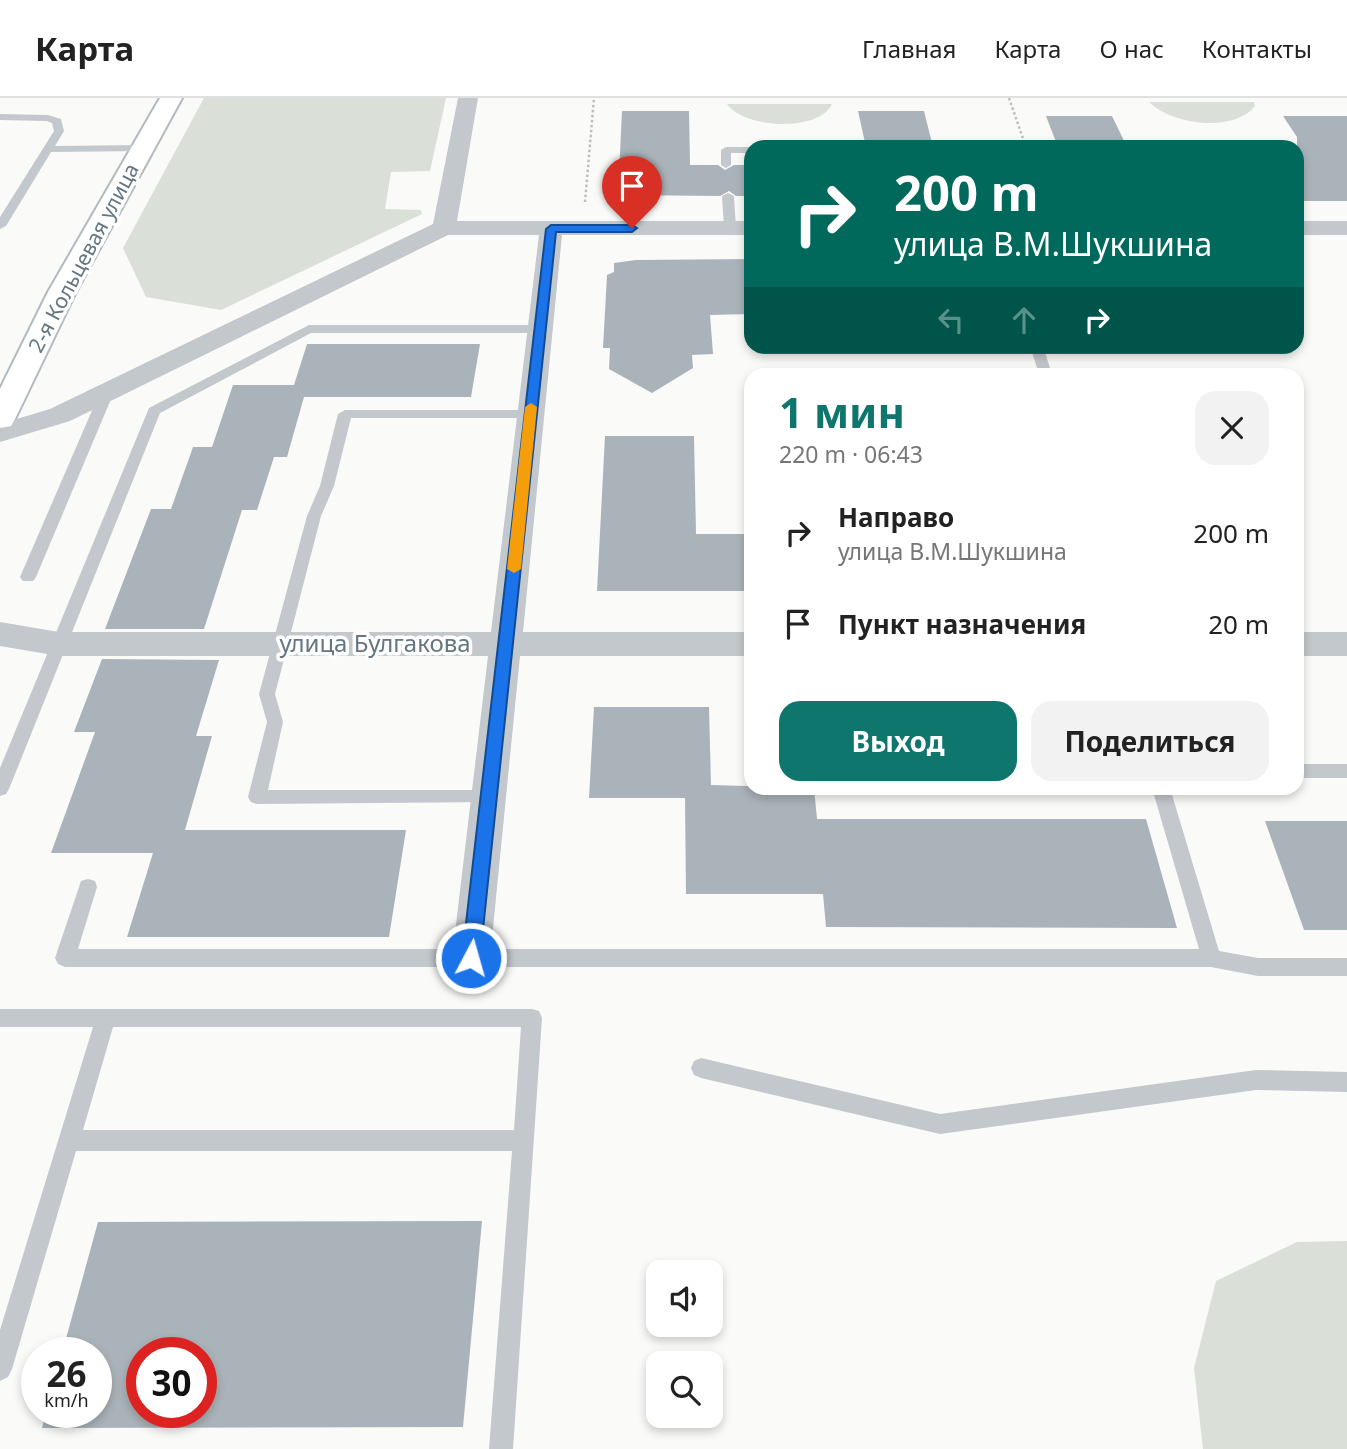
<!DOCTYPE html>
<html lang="ru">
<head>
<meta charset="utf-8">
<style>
  :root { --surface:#fff; --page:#f2f2f2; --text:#222; --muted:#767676; --line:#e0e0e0; --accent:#0f766e }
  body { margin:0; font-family:"Noto Sans",sans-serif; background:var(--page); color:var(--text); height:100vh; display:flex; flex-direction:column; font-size:26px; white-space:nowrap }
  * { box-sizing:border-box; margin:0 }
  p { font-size:23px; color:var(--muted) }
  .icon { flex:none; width:38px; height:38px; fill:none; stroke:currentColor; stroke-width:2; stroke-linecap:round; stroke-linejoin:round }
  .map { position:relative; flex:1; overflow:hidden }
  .drawer { position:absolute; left:744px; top:270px; width:560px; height:427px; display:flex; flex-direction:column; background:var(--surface); border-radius:21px; box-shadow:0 4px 10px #0003 }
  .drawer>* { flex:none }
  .top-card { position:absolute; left:744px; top:42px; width:560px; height:214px; border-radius:21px; box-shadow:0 4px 10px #0003; background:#00695c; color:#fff; overflow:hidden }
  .fabs { position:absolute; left:646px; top:1162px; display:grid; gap:14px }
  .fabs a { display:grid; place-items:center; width:77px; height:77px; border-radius:14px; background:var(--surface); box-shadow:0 4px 10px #0003; font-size:35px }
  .speed { position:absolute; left:21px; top:1239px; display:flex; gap:14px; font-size:35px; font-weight:700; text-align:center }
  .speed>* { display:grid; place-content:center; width:91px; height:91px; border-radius:50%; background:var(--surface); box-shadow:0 4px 10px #0003; line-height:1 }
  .speed small { font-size:18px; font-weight:400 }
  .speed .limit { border:10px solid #d22; background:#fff; color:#111 }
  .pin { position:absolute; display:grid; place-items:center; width:60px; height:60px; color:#fff; margin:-72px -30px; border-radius:50% 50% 50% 0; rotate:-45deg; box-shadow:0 0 7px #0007 }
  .pin .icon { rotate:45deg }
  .me { position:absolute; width:77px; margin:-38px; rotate:6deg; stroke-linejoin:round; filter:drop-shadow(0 0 5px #0008) }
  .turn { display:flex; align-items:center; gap:24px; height:147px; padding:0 35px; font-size:32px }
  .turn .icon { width:91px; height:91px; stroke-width:2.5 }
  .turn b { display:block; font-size:49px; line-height:60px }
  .lanes { display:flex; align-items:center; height:66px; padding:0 35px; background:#0003; justify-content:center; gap:35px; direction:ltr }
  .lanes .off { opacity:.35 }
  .round { display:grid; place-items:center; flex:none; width:74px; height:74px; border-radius:21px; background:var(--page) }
  .overview { display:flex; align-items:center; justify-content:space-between; height:119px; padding:0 35px }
  h1 { font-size:42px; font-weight:700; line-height:52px; color:var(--accent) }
  .action { display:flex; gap:14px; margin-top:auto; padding:14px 35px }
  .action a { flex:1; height:80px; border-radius:21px; background:var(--accent); color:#fff; font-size:28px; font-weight:700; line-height:80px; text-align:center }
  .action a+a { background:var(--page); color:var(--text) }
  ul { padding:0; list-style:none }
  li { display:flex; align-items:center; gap:21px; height:91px; padding:0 35px }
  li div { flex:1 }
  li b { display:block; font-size:26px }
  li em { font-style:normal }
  header { display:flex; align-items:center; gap:42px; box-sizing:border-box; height:98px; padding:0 35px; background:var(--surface); border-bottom:2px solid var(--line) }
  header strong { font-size:33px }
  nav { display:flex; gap:38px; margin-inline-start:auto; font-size:24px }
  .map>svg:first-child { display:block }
  .green { fill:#dadfd7 }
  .building { fill:#aab3b9; fill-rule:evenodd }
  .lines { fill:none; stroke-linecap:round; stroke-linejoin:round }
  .secondary-casing { stroke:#b3babf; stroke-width:4 }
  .path { stroke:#bbbfc2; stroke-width:2.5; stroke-dasharray:2.5 2.5; stroke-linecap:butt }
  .service { fill:#c3c8cc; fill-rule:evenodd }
  .minor { fill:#c3c8cc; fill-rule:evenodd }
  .secondary { fill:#fff; fill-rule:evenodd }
  .route { fill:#1a73e8; stroke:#114b97; stroke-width:2 }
  .slow { fill:#f59e0b }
  .labels { text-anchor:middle; stroke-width:7; stroke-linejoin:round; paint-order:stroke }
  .far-street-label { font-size:21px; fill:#657683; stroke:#fff }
  .street-label { font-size:24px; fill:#657683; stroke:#fff }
</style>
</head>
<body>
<header>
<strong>Карта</strong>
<nav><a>Главная</a><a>Карта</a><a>О нас</a><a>Контакты</a></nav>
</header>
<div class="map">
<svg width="1347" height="1351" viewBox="0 0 1347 1351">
  <rect width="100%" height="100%" fill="#fafaf8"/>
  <!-- green -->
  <g class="green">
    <polygon points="204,0 446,0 430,73 391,74 385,111 421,112 422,116 221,212 146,199 123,150"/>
    <path d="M1149 4H1254L1255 8C1234 35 1172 27 1149 4Z"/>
    <path d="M727 6H832C818 35 743 30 727 6Z"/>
    <polygon points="1347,1143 1347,1351 1203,1351 1194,1270 1216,1183 1297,1144"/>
  </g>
  <!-- building -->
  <g class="building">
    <polygon points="622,13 689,13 690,67 718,67 725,72 734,67 751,67 751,98 736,98 729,93 720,98 618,97"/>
    <polygon points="858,13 924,13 933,49 866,49"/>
    <polygon points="1046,18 1112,18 1127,49 1058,49"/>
    <polygon points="1283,18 1347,18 1347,103 1297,103 1297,39"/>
    <polygon points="751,161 751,216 710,217 713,256 692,257 693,270 652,295 609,271 610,250 603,250 607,177 614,174 614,165 636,162"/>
    <polygon points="307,246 480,246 471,299 304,299 287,359 274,359 257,412 242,412 204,531 105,531 151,411 171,411 193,349 212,349 233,287 294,287"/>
    <polygon points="605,338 694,338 696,436 751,436 751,493 597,493"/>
    <polygon points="102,561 219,562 196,638 212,638 185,732 406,732 389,839 127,839 153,755 51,755 95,634 74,634"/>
    <polygon points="594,609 709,609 711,687 814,690 817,721 1146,721 1177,830 826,829 823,796 686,796 685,700 589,700"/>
    <polygon points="1265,723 1347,723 1347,832 1304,832"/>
    <path d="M482 1123 463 1329 42 1330 46 1314H96V1255H62L98 1124ZM142 1255H201V1314H142Z"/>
  </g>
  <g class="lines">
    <!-- secondary casing -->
    <g class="secondary-casing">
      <polygon id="secondary" points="160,0 182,0 76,194 15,321 11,328 0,330 0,291 48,194"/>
    </g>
    <!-- path -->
    <g class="path">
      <polyline points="1009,0 1026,49"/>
      <polyline points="585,104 594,0"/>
    </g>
    <!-- service -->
    <g class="service">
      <polygon points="0,16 48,17 61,21 64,33 55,48 143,47 148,50 143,53 51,54 6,128 0,131 0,119 54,33 52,25 47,23 0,22"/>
      <polygon points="1287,45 1292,49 1164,49 1169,46"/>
      <polygon points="726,49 752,49 751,55 731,55 731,67 726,70 721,67 721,52"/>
      <polygon points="728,95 734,98 736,130 730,133 724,130 722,98"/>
      <polygon points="309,227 540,227 546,231 540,235 311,235 160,315 9,691 6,696 0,698 0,670 149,310"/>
      <polygon points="1030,248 1043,248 1050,270 1048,273 1038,273"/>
      <polygon points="107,290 114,294 36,479 33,483 23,483 20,479 100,294"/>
      <polygon points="345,312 530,312 537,316 530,320 351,320 334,388 321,418 275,596 283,624 268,692 489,692 495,694 498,699 495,704 257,706 251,704 248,699 267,624 259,596 307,418 320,388 338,316"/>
      <rect x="1297" y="666" width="50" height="14"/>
      <polygon points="1152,690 1170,690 1219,853 1258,860 1347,860 1347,878 1258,878 1211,869 65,869 58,866 55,860 79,789 81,783 88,781 95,783 97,789 78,851 1199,851"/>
      <path d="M0 911H532L539 913 542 920 513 1351H489L512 1053H76L12 1271 8 1279 0 1283V1232L93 929H0ZM113 929H521L514 1032H83Z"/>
      <polygon points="701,960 940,1016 1256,972 1347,974 1347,994 1256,992 940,1036 701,980 694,977 691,970 694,963"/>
    </g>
    <!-- minor -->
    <g class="minor">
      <polygon points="458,0 478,0 457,123 751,123 751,137 562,137 523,534 751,534 751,558 520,558 490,860 485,872 471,877 457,872 452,860 488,558 59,558 0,548 0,524 59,534 491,534 539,137 448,137 70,323 0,344 0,326 50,311 433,126"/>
      <rect x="1297" y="123" width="50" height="14"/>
      <rect x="1297" y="534" width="50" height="24"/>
    </g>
    <!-- secondary -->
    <use href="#secondary" class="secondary"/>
  </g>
  <!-- route -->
  <polygon class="route" points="551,127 632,127 637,130 632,134 556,134 480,860 471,868 462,860 546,131"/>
  <!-- slow -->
  <polygon class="slow" points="531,305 537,309 521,471 514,475 507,471 525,309"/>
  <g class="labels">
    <!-- far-street labels -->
    <g class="far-street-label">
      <text transform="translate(84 160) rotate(-62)" y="7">2-я Кольцевая улица</text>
    </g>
    <!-- street labels -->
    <g class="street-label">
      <text x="375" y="554">улица Булгакова</text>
    </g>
  </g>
</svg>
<div class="fabs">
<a><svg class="icon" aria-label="sound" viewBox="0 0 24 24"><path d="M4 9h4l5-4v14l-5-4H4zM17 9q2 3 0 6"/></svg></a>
<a><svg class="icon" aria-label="search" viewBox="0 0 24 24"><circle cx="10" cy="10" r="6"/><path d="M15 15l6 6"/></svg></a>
</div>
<div class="speed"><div>26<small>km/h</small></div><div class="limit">30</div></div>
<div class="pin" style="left:632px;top:130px;background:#d93025"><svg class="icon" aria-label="arrive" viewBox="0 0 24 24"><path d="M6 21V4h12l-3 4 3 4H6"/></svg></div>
<svg class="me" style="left:471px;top:860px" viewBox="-20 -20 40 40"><circle r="17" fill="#1a73e8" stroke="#fff" stroke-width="3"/><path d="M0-11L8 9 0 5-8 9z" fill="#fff"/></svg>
<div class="top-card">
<div class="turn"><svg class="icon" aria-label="right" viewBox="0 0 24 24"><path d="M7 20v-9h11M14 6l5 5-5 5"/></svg><div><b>200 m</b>улица В.М.Шукшина</div></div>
<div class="lanes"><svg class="icon off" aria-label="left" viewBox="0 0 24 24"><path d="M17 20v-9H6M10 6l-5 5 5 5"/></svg><svg class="icon off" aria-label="ahead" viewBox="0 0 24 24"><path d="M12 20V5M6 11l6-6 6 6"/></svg><svg class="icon" aria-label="right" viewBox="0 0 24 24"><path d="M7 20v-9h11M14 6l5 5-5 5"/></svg></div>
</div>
<section class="drawer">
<div class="overview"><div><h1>1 мин</h1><p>220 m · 06:43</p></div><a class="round"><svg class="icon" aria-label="close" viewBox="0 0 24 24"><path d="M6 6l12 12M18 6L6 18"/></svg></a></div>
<ul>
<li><svg class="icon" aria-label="right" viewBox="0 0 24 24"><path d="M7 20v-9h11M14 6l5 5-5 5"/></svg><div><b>Направо</b><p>улица В.М.Шукшина</p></div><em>200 m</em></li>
<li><svg class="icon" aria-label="arrive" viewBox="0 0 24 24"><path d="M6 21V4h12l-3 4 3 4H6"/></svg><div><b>Пункт назначения</b></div><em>20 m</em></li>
</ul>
<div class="action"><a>Выход</a><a>Поделиться</a></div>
</section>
</div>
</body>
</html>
